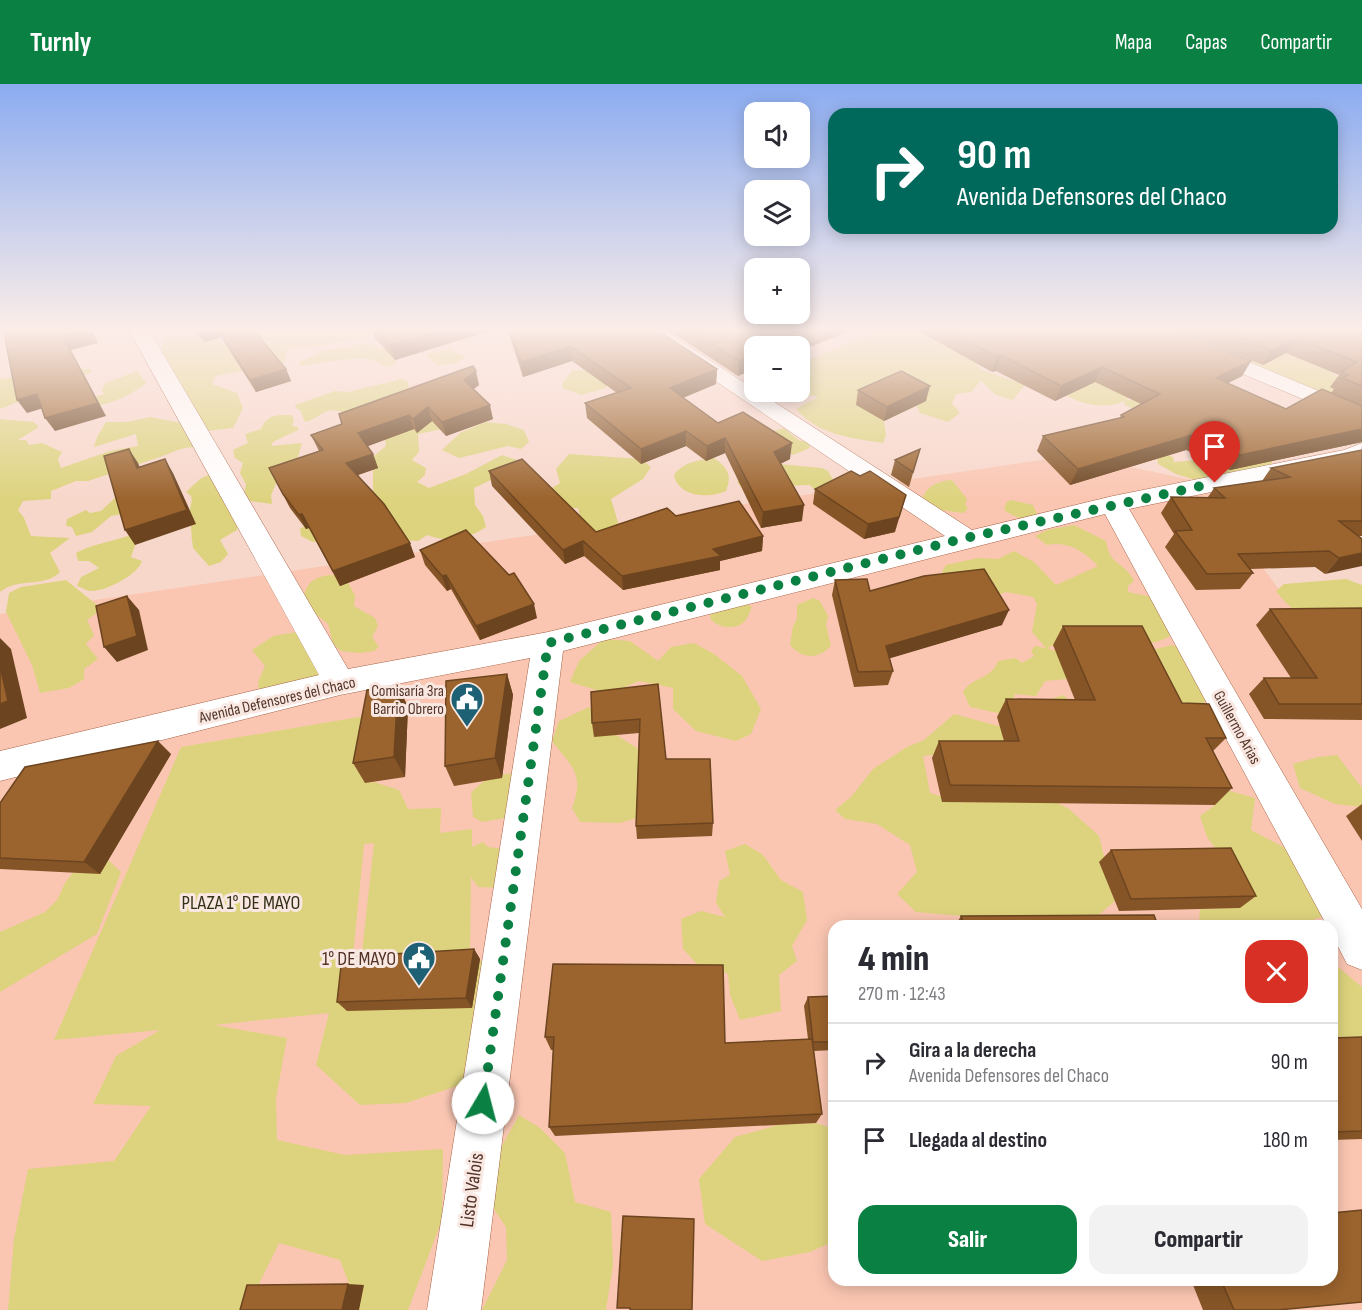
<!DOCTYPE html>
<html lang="es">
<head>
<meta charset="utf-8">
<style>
  :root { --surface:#fff; --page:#f2f2f3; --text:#2b2b33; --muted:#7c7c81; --line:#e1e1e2; --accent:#0b8043 }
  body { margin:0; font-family:"Sofia Sans Condensed",sans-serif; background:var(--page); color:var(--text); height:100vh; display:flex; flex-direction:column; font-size:22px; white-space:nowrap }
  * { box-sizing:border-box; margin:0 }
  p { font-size:20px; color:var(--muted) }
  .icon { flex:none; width:33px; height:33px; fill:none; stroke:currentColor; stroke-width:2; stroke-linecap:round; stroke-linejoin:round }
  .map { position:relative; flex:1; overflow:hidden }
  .sheet { position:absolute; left:828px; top:836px; width:510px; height:366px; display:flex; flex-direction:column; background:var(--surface); border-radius:18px; box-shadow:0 3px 15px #0003 }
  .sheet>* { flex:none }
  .hud { position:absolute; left:828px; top:24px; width:510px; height:126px; border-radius:18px; box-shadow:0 3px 15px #0003; background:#00695c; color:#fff; overflow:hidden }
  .controls { position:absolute; left:744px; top:18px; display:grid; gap:12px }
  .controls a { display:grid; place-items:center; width:66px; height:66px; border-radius:12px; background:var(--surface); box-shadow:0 3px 15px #0003; font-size:30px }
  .pin { position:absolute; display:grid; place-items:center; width:51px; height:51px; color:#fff; margin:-62px -26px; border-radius:50% 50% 50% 0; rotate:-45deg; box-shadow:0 0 6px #0007 }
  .pin .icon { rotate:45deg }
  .me { position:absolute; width:66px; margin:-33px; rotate:8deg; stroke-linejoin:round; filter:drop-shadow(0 0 4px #0008) }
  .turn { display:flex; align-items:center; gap:21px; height:126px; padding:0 30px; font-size:27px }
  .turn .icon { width:78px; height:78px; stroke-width:2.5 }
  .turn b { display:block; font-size:42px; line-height:51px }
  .round { display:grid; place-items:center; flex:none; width:63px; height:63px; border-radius:18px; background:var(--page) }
  .head { display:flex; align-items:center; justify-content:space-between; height:102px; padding:0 30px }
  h1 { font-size:36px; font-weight:800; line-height:45px }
  .button { display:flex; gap:12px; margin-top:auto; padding:12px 30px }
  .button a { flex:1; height:69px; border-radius:18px; background:var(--accent); color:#fff; font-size:24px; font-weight:800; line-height:69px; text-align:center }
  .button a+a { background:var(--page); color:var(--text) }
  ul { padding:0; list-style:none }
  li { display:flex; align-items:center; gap:18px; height:78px; padding:0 30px; border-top:2px solid var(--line) }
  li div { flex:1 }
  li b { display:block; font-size:22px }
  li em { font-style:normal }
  header { display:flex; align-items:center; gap:36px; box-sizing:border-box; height:84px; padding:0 30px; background:var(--accent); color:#fff }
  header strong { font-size:28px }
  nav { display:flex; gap:33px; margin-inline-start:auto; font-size:21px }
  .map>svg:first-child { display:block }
  .built { fill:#fac6b2; fill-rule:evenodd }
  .green { fill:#ddd37e }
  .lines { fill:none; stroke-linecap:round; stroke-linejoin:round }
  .minor-casing { stroke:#a76145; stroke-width:1 }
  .minor { fill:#fff; fill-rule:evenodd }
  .wall { fill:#855527 }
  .shaded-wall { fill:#6c4520 }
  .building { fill:#9b632d; stroke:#6c4520; stroke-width:1.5 }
  .route { stroke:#0b8043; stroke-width:10; stroke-dasharray:0 18 }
  .labels { text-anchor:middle; stroke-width:6; stroke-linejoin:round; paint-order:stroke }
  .poi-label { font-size:16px; fill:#533327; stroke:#f9e8e2; text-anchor:end }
  .street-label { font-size:16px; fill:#533327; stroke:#f9e8e2 }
  .near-park-label { font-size:20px; fill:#333018; stroke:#f9e8e2 }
  .near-poi-label { font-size:20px; fill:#533327; stroke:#f9e8e2; text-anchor:end }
  .near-street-label { font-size:20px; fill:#533327; stroke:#f9e8e2 }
</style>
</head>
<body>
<header>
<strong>Turnly</strong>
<nav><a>Mapa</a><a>Capas</a><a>Compartir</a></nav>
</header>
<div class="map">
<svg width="1362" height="1226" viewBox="0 0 1362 1226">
  <rect width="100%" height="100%" fill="#f8d7cb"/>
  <!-- built -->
  <path class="built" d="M1075 371 1201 398 1362 620V1226H0V530ZM834 842H1332V1196H834Z"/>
  <!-- green -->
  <g class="green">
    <path d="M264 244H373L371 251C343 258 316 263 288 265L284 279 216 292 212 300 237 309 243 324 233 344 207 347 180 318 182 299 159 281 160 268 166 253H215L223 260Z"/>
    <path d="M879 244H914L955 258 982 286 1025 301 1013 316 996 311 981 297 971 308 956 310 952 319 960 329 948 338 920 329 917 322 884 337 886 351 883 359C852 354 818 351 796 325L818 313C799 307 781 322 763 308H800V279L875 249Z"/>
    <polygon points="1191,244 1287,269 1328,286 1347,299 1362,330 1248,291 1233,291 1192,250"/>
    <path d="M992 255 1129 311 1127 316 1148 315 1140 327 1124 321 1125 317C1076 338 1028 282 992 255Z"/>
    <path d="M366 259C384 269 402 260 423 263L424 268 395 275 397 279 388 283C381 281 372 275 366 275 344 273 322 280 300 282L299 278 324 267Z"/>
    <polygon points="449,265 464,272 464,275 454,280 437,281 426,271"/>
    <polygon points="73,285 92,285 90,289 81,293 0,325 0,295"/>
    <polygon points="591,285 610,294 606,304 581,311 563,304 562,300 572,287"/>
    <path d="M137 287 146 299C129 313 109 321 86 323L88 315 104 310 102 305 106 299Z"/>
    <path d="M402 295 408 298 409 304 395 309 394 314 347 330C324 320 325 332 305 338L300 326 296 324 295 321 335 307 348 308Z"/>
    <path d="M395 318 447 344 418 350 419 368 412 376 426 384 425 391 417 398 429 404 466 390 502 371 520 377 505 395H493L474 404 475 421 483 432 486 443C466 456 448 459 427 451L418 457 345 453 313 458 301 452 300 444 324 438 373 407V386L369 376 386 362 385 356Z"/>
    <path d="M292 331 294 337 292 342 298 343V346L273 358 271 362 302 359 297 376 280 379 275 386 279 393 271 411 272 420 243 416 246 400 240 389 243 379 235 374 233 366 248 359 245 350 261 345C267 330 278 331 292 331Z"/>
    <path d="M150 333 182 339 200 364C182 361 176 368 160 373 136 381 112 389 88 397H76L51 407V415L23 417 18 426 24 434 31 452 70 454 50 469 60 488C45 504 18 493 0 508V335L34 338 39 343 18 356H26L29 361 42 359 62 368 58 375 61 384 110 367 138 362 136 350 94 363 97 353 106 338H127Z"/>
    <polygon points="485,338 506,340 524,346 529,358 521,365 508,362 459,374 442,366 460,349"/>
    <polygon points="784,344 798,356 809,359 810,364 793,371 771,356 774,347"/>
    <polygon points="569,370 641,375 651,383 643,395 611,415 619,442 607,458 580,433 578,424 562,425 552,404 560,399 556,385"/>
    <polygon points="1165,370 1173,373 1174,378 1199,376 1213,379 1244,372 1273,375 1269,387 1201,398 1176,390 1158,380 1157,371"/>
    <path d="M714 374C727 383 733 391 726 407 709 415 678 413 674 391 683 378 699 376 714 374Z"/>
    <polygon points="779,380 822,384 828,387 836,401 817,408 810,401 741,403 737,398 747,389"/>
    <path d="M210 390 239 435 237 446 220 456 228 470 221 478 209 482 193 464C191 452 191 439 190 427 190 421 193 418 191 412L186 408 200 395Z"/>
    <path d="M952 396 967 415 965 421 968 424 964 429 940 426 922 419C923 403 938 397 952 396Z"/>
    <polygon points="116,413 129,429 111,432 92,448 76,452 72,443 66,442 67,435 86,426 90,429 101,427"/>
    <path d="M1011 416 1033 421 1037 430C1025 439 1015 433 1004 426L1006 419Z"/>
    <path d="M1074 441 1106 457C1109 482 1125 478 1134 497L1128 502V508L1152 513 1178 546C1173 549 1168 554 1162 556 1130 569 1083 547 1047 564L1063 570 1068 587 1067 595 1045 597 1036 612 1015 610 1013 616 1028 623 1063 611 1076 622 1016 633 970 623 963 608C972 593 992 595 998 577L1016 574 1022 579 1034 572 1031 567 1035 562 1046 564 1032 548 1037 520 1033 513 1006 508 992 513 951 499 942 488 946 481 978 474 998 475 1014 467 1034 478 1056 501 1098 482C1083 467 1069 457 1047 461L1035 452 1047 446Z"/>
    <path d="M128 452 133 453 136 459 131 473 142 477C138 491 105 508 90 507 87 507 81 503 77 502L81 493 99 484 89 477H78L76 469C92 460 110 458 128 452Z"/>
    <path d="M330 491 345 492 355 512 354 522 375 534 378 542 372 553 379 563 374 567 359 569 341 567 333 560 328 540 303 520C304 501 312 493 330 491Z"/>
    <path d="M1346 495 1362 501V534C1321 535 1303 543 1276 507L1284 500Z"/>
    <polygon points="66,496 102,525 87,536 94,551 86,560 98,575 84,585 84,595 69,604 40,609 32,581 6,528 9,509 21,503"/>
    <path d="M813 514 820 517 828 532 826 541 831 562C817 576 803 575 790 561L793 542 797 535V521Z"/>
    <path d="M746 520 752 523C750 527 748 533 745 537 736 547 717 544 710 534L711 529Z"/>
    <polygon points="303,547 326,596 259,607 258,598 265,582 252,566 273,552"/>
    <polygon points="604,555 630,557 658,577 671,563 694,559 714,570 742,592 761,625 751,650 736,657 696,647 673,625 673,604 639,597 609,610 570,598 579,577"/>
    <polygon points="1172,561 1198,570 1217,605 1205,616 1202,633 1141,600 1152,566"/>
    <path d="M589 623 605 644 653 674 640 733 620 739 580 738 572 724C585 689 572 684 552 657L559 637Z"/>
    <polygon points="377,630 370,699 374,698 399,706 408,725 441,724 440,749 472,745 472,763 483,758 488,763 504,765 503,804 478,803 471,793 470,869 360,886 374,759 364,760 349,912 391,898 488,875 478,995 406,1019 360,1021 316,981 329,929 214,941 287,954 276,1014 277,1056 345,1071 443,1065 442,1136 408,1226 359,1226 340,1176 279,1159 246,1226 8,1226 14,1155 28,1085 114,1077 151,1022 93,1020 116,972 160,946 54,956 181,663"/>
    <polygon points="954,630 1058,658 923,672 930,709 963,719 1012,695 1069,725 1099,752 1115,817 1096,833 985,834 916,828 897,810 917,788 910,761 877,740 845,735 835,726 851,713 873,685 907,663 924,656"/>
    <polygon points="1337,671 1362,704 1362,723 1335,720 1300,704 1293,680 1318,673"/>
    <path d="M520 688 505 734 482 738 473 733 471 709C485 692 499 691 520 688Z"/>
    <polygon points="1226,706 1255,714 1251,746 1297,770 1326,817 1321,833 1304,839 1304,841 1199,842 1200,825 1229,824 1226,778 1207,753 1200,732 1215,721"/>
    <polygon points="745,760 763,771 781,796 803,808 807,836 792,862 797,877 779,891 781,927 740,936 730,911 728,890 714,882 699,882 683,865 681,835 701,827 725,833 716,819 719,797 730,791 725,767"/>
    <polygon points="108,776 121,788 97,850 0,908 0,848 45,828 57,816 66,797 74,788"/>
    <polygon points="1332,878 1362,903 1362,962 1332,958"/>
    <polygon points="519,1031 540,1044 565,1069 575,1118 611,1128 613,1181 606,1226 482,1226 507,1176 506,1143 487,1115 498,1069"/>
    <polygon points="816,1039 834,1045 834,1157 810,1168 762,1177 705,1140 699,1095 735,1053 778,1041"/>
  </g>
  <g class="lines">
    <!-- minor casing -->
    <g class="minor-casing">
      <g id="minor">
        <polygon points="128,244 148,244 348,585 548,548 945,452 637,244 661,244 754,305 754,308 759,308 972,446 1113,412 1344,366 1362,359 1361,377 1129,425 1362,825 1362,886 1347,880 1332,851 1332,842 1327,842 1105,430 563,567 481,1226 427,1226 530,574 340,611 0,697 0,667 319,591"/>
        <polygon points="1140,244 1167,244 1362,325 1362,340 1143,248"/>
      </g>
    </g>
    <!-- minor -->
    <use href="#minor" class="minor"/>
  </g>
  <!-- wall -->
  <g class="wall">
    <polygon points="192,244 252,244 286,285 291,297 256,308 221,253 205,258"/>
    <polygon points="372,244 499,244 395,276 375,254"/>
    <polygon points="507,244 654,244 717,285 716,300 683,314 718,339 790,375 780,380 802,437 761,444 725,369 706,377 686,362 641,380 587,334 585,319 617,309 572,277 523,293"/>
    <polygon points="665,244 856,244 800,267 800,262 738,292"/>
    <polygon points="913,244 1171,244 1251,277 1242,292 1227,299 1286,325 1331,309 1334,305 1330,303 1339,291 1286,269 1263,281 1173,244 1362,244 1362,358 1230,386 1186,366 1070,401 1037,367 1043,352 1120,334 1121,331 1141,320 1095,298 1055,317 996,287 992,288"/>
    <polygon points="479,301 473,305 493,335 446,352 432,337 417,349 414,345 367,362 373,370 378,384 358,391 415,473 340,502 309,444 306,445 290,424 269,384 319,367 311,351"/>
    <polygon points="858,306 926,317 884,337 856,321"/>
    <polygon points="920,365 909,403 891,391 895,376"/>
    <polygon points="1362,366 1362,452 1359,452 1325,490 1315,483 1250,485 1253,489 1240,505 1196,506 1165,463 1174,450 1161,429 1171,413 1208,413 1214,404 1262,397 1271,384"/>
    <polygon points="489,387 596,448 676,432 763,452 762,467 720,477 720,486 623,506 584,472 565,480 492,402"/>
    <polygon points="815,405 895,448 864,455 813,420"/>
    <polygon points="420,466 537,534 480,556 451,505 447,507 425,481"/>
    <polygon points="835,496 870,507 1002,541 889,574 893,587 888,601 854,603 832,511"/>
    <polygon points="1362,524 1362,636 1264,635 1249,610 1264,594 1291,594 1256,541 1270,525"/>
    <polygon points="1063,542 1182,619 1226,654 1213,667 1232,704 1215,721 942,718 932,674 939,657 1004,657 997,633 1006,615 1075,616 1053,561"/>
    <polygon points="507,590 513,611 502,694 454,702 445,682"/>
    <polygon points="658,600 666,675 713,739 712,752 637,755 636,742 639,649 594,653 592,639"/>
    <polygon points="398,602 408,623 405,693 365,699 353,679"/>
    <polygon points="171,670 100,790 0,785 0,719"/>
    <polygon points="1362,720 1362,757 1346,732"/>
    <polygon points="1111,766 1256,812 1240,824 1119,827 1099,778"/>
    <polygon points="961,832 1158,842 955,842"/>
    <polygon points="474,865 480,875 472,924 347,927 337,918"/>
    <polygon points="834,912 834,966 814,967 822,1030 816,1039 555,1052 549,1043 553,966 551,966 545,953 725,959 808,955 804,922 808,913"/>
    <polygon points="1362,953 1362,1055 1332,1056 1332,954"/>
    <polygon points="1191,1196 1332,1196 1278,1226 1203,1226"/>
  </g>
  <!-- shaded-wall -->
  <g class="shaded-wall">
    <polygon points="89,244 91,244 98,259 71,266 106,332 55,347 45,334 63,253"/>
    <polygon points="209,244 217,244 221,253 205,258 199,247"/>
    <polygon points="448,244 499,244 395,276 390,261"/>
    <polygon points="822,244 856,244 800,267 800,262 775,262"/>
    <polygon points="1296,254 1286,269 1263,281 1272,266"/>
    <polygon points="570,262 572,277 523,293 521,278"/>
    <polygon points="754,271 754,285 738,292 739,277"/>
    <polygon points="1001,271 996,287 992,288 997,273"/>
    <polygon points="1251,277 1242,292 1207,310 1216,294"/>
    <polygon points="1102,283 1095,298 1055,317 1061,302"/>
    <polygon points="286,285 291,297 256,308 250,296"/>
    <polygon points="717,285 716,300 670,319 670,304"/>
    <polygon points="476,287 479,301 467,310 464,296"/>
    <polygon points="930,302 926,317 884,337 887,323"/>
    <polygon points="37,310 47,323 27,329 17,316"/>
    <polygon points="490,321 493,335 446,352 442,338"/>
    <polygon points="428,323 432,337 417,349 413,335"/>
    <polygon points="409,331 414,345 363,364 358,349"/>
    <polygon points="1362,345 1362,358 1230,386 1240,371"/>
    <polygon points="686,347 686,362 641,380 641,365"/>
    <polygon points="1195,350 1186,366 1070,401 1078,385"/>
    <polygon points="725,354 725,369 706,377 707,362"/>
    <polygon points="792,359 790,375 772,384 774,368"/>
    <polygon points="129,365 138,379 146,398 137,384"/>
    <polygon points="373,370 378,384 352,393 346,379"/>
    <polygon points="165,375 173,389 196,440 135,461 125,446"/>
    <polygon points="906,411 895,448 864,455 868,440"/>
    <polygon points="804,421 802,437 761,444 763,428"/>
    <polygon points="302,430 309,444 306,445 299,431"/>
    <polygon points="763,452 762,467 720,477 720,486 623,506 622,492 713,465"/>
    <polygon points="583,457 584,472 565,480 563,466"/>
    <polygon points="410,459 415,473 340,502 333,487"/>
    <polygon points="1362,469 1362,482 1325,490 1339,474"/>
    <polygon points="446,491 451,505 447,507 442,492"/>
    <polygon points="127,512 139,526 148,566 117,578 104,563"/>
    <polygon points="534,520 537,534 480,556 476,542"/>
    <polygon points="1009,526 1002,541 881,577 886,562"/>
    <polygon points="0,554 11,565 27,634 0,645"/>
    <polygon points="507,590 513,611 502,694 495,674"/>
    <polygon points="398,602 408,623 405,693 394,673"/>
    <polygon points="158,657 171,670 100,790 84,778"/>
    <polygon points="474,865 480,875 472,924 466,914"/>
    <polygon points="348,1200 364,1201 359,1226 342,1226"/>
  </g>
  <!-- building -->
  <g class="building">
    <polygon points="3,244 89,244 90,246 63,253 98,319 45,334 37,310 17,316"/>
    <polygon points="197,244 209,244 199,247"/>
    <polygon points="217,244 252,244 286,285 250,296"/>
    <polygon points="374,244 448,244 390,261"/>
    <polygon points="509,244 654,244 717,285 670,304 718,339 743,328 792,359 774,368 804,421 763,428 725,354 707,362 686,347 641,365 585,319 631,304 570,262 521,278"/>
    <polygon points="687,244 822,244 775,262 754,262 754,271 739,277"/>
    <polygon points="944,244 1171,244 1251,277 1216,294 1286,325 1322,305 1362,322 1362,345 1240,371 1195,350 1078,385 1043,352 1124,333 1121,331 1160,310 1102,283 1061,302 1001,271 997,273"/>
    <polygon points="1217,244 1362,244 1362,302 1342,294 1348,291 1341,288 1357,278 1296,254 1272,266"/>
    <polygon points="473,282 476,287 464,296 490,321 442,338 428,323 413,335 409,331 358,349 373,370 346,379 384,420 410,459 333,487 302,430 299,431 283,410 269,384 323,366 311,351 342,340 339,330"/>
    <polygon points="901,287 930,302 887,323 858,306"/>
    <polygon points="129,365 137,384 165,375 187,426 125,446 104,372"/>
    <polygon points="920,365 913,388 895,376"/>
    <polygon points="1362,366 1362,437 1339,437 1362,455 1362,469 1339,474 1329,467 1238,470 1253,489 1207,490 1175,447 1192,446 1171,413 1225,414 1214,404 1290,393 1271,384"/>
    <polygon points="522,375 596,448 667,424 676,432 739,417 763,452 713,465 721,472 622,492 583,457 563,466 489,387"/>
    <polygon points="851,387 860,392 870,387 906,411 899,433 868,440 815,405"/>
    <polygon points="466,446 509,491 514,489 534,520 476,542 446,491 442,492 420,466"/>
    <polygon points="984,485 1009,526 886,562 893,587 858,588 835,496 867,495 870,507 924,492"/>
    <polygon points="127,512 137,552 104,563 96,522"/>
    <polygon points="1362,524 1362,620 1279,620 1264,594 1317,594 1270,525"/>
    <polygon points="1063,542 1142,542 1182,619 1209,620 1226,654 1206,654 1232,704 950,701 939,657 1019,657 1006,615 1095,616"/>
    <polygon points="0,582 8,617 0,620"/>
    <polygon points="507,590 495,674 445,682 446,597"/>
    <polygon points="658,600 666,675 710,675 713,739 636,742 640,635 592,639 591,608"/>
    <polygon points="398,602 394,673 353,679 367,606"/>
    <polygon points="158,657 84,778 0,774 0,719 25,683"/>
    <polygon points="1231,764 1256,812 1131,815 1111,766"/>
    <polygon points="1154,831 1158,842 964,842 961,832"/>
    <polygon points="474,865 466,914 337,918 342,873"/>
    <polygon points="553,880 723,881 725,959 812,955 822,1030 549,1043 554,953 545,953"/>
    <polygon points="834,912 834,958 813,958 808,913"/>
    <polygon points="1362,953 1362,1047 1332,1048 1332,954"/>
    <polygon points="1362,1126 1362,1218 1278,1226 1234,1226 1221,1196 1332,1196 1332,1129"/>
    <polygon points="623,1132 694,1135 692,1226 630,1226 630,1224 617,1224"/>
    <polygon points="348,1200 342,1226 240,1226 247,1201"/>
  </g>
  <!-- sky -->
  <linearGradient id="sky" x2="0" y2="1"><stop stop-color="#8bacf1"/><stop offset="0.59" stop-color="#fcede8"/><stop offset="1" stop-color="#fcede8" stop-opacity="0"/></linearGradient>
  <rect width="1362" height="416" fill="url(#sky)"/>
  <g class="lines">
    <!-- route -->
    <polyline class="route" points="483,1019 548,559 966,454 1215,399"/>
  </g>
  <!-- icons -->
  <defs>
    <g id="civic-pin" transform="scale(1.725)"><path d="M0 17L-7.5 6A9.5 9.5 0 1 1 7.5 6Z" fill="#1e6074" stroke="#f9e8e2"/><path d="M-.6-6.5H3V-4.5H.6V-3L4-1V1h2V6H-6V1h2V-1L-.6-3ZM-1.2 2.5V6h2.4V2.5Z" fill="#fff"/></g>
  </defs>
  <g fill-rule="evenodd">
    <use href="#civic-pin" x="467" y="615"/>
    <use href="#civic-pin" x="419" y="874"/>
  </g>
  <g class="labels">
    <!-- poi labels -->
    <g class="poi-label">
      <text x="444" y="612">Comisaría 3ra<tspan x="444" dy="18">Barrio Obrero</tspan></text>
    </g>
    <!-- street labels -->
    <g class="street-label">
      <text transform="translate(277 615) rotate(-13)" y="6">Avenida Defensores del Chaco</text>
      <text transform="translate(1238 643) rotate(61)" y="6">Guillermo Arias</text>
    </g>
    <!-- near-park labels -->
    <g class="near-park-label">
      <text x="241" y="825">PLAZA 1° DE MAYO</text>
    </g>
    <!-- near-poi labels -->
    <g class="near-poi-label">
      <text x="396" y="881">1° DE MAYO</text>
    </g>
    <!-- near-street labels -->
    <g class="near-street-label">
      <text transform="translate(471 1106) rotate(-82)" y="7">Listo Valois</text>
    </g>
  </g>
</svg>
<div class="controls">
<a><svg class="icon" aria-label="sound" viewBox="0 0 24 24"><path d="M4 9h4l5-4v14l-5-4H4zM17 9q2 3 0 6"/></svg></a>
<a><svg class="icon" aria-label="layers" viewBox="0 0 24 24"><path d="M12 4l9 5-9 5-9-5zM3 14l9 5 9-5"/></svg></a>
<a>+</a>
<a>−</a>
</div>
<div class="pin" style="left:1215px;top:399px;background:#d93025"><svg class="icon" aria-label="arrive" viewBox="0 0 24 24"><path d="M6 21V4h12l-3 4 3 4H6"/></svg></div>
<svg class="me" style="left:483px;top:1019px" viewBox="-20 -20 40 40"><circle r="19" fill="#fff"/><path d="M0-13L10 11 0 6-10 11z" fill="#0b8043"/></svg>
<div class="hud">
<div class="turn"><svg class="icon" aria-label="right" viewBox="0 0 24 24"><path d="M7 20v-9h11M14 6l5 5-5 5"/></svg><div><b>90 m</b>Avenida Defensores del Chaco</div></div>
</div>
<section class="sheet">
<div class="head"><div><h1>4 min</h1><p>270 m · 12:43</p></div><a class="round" style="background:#d93025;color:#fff"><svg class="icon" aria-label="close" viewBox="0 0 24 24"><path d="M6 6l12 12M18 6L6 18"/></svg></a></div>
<ul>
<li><svg class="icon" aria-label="right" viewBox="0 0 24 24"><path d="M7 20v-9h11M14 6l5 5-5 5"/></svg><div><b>Gira a la derecha</b><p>Avenida Defensores del Chaco</p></div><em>90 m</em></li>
<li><svg class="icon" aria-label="arrive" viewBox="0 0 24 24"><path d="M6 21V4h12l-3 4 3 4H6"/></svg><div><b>Llegada al destino</b></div><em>180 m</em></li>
</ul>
<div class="button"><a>Salir</a><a>Compartir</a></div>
</section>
</div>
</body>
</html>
